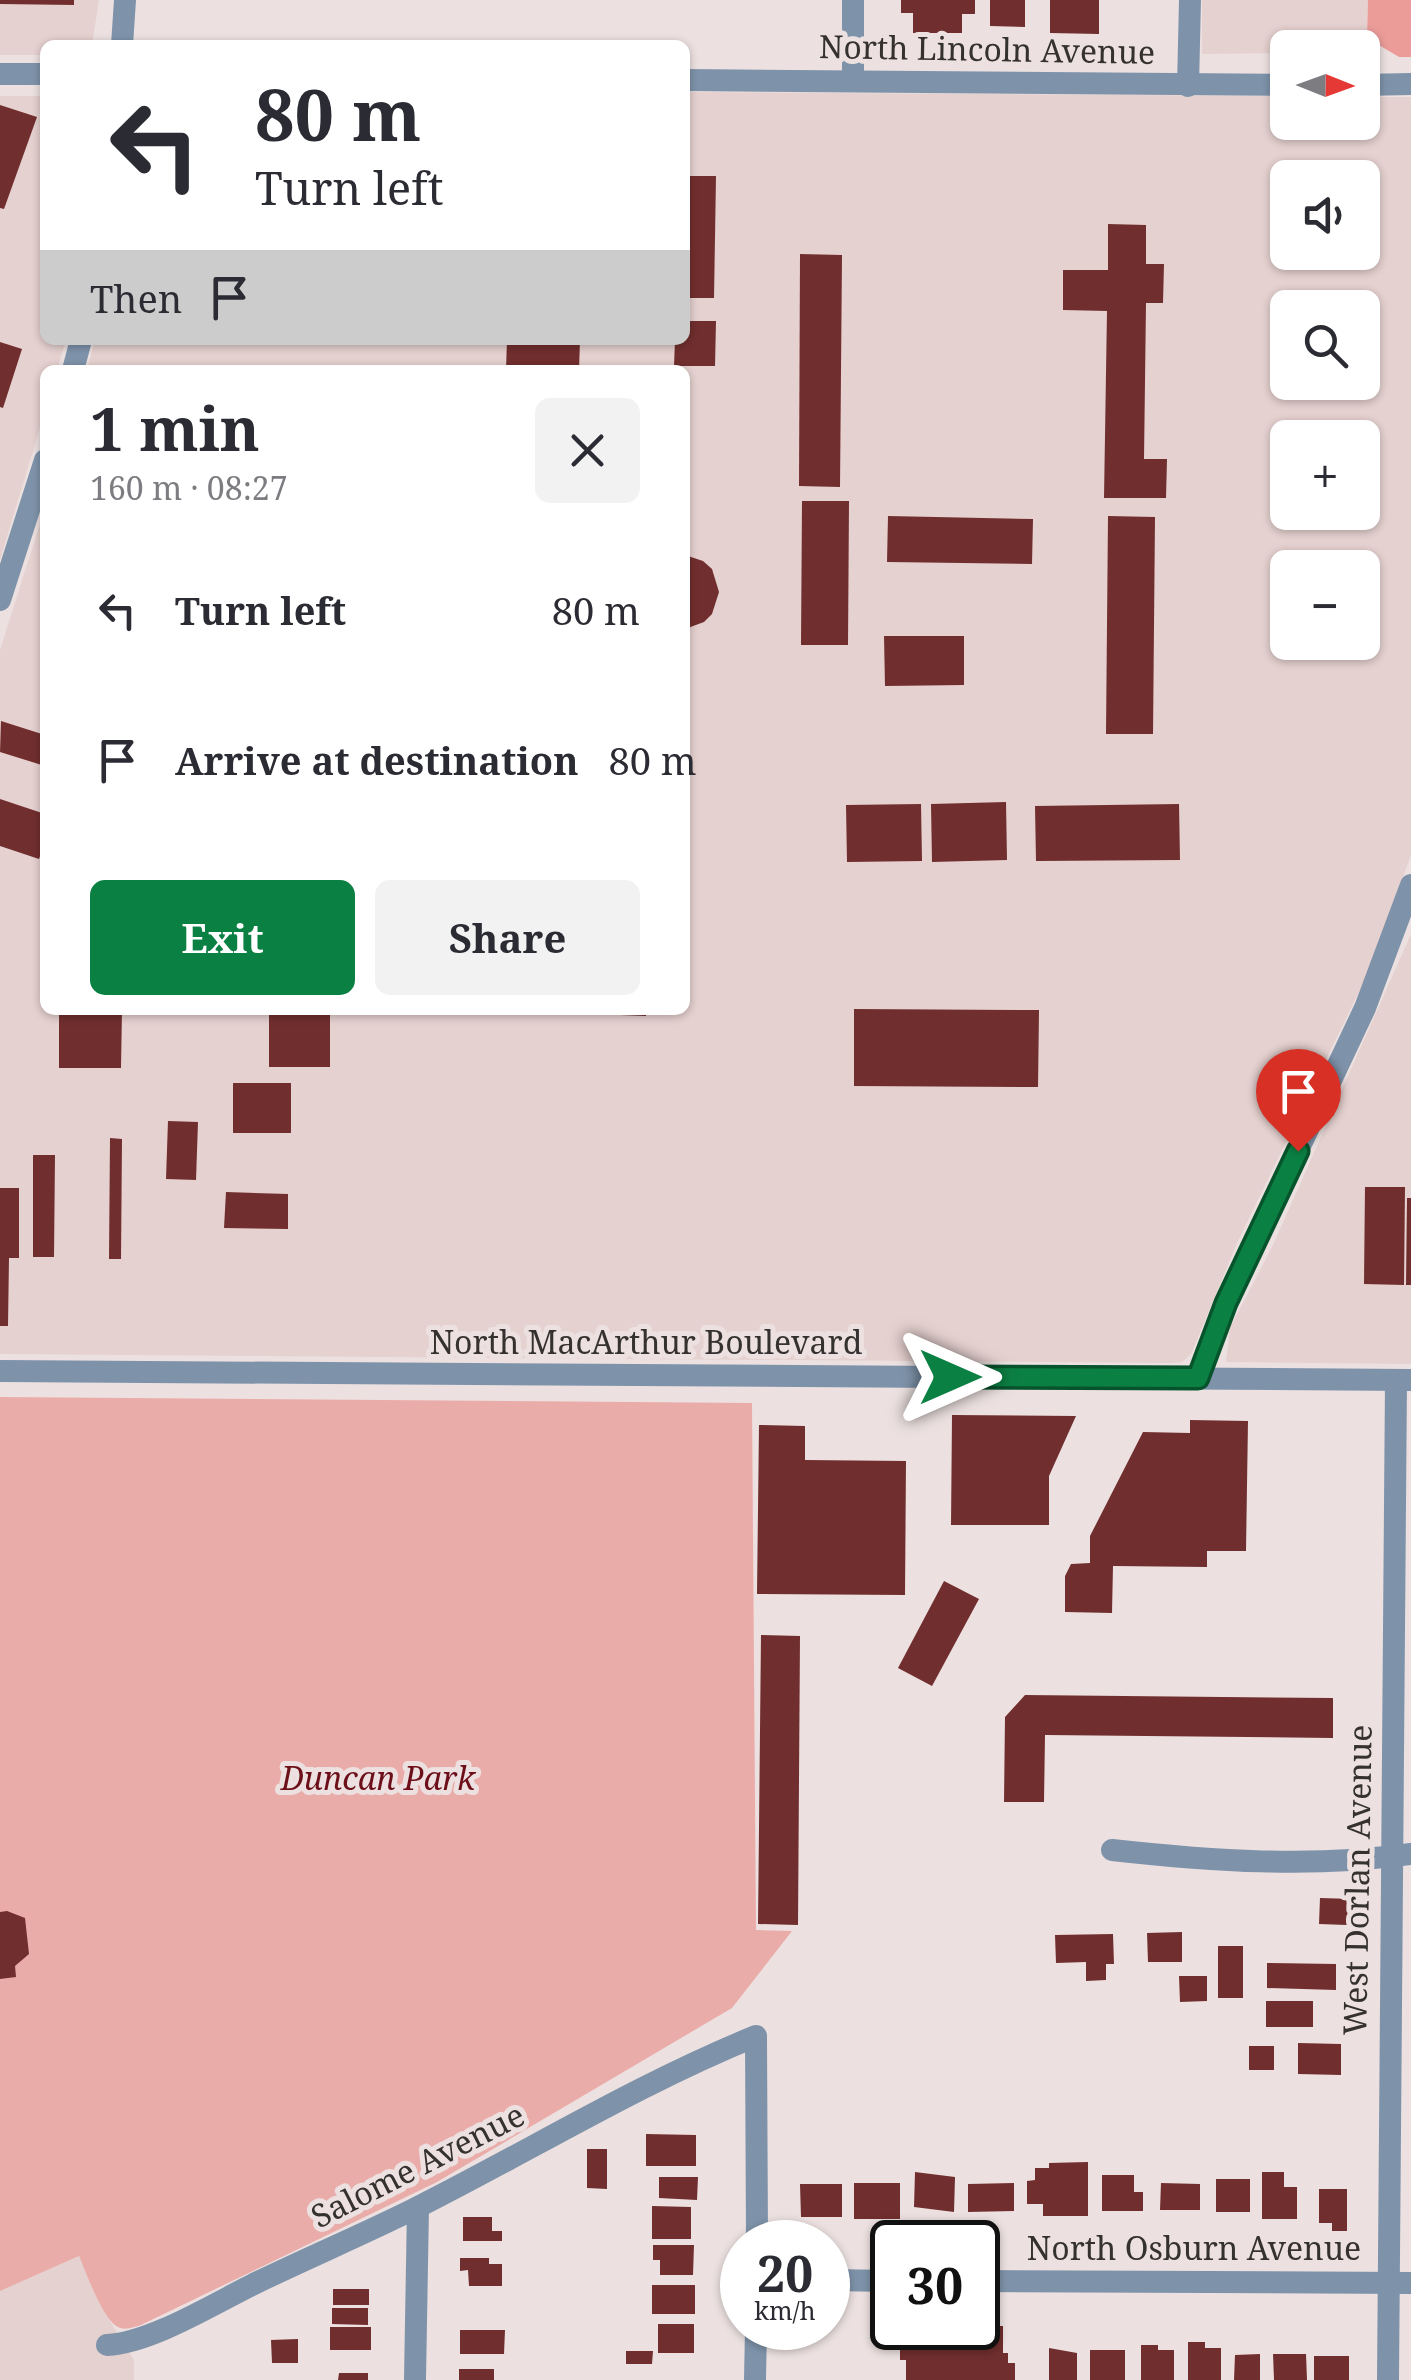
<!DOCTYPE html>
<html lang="en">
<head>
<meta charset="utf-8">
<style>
  :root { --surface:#fff; --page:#f2f2f3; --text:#2b2b33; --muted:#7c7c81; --accent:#0b8043 }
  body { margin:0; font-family:"Noto Serif",serif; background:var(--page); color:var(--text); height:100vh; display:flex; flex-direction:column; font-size:38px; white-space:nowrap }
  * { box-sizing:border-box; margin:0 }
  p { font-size:32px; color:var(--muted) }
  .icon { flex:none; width:55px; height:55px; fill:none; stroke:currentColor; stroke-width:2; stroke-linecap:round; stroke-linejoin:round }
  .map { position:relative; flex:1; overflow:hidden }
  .sheet { position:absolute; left:40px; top:365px; width:650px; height:650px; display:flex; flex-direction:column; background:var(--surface); border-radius:15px; box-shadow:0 2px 8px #0004 }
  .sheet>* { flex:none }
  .banner { position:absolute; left:40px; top:40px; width:650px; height:305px; border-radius:15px; box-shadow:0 2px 8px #0004; background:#fff; color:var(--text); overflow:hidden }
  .needle { width:65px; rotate:91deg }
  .controls { position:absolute; left:1270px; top:30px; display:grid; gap:20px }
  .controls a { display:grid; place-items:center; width:110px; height:110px; border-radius:15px; background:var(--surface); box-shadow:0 2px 8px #0004; font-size:50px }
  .speed { position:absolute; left:720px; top:2220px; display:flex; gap:20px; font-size:50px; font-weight:700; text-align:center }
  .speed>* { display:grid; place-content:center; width:130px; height:130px; border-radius:50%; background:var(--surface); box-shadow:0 2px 8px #0004; line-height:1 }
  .speed small { font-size:25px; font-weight:400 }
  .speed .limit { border:5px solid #111; border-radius:15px; background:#fff; color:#111 }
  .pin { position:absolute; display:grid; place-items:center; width:85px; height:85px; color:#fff; margin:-102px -42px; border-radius:50% 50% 50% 0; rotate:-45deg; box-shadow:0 0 10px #0007 }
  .pin .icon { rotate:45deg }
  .me { position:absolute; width:110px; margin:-55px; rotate:90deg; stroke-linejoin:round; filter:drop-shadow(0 0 8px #0008) }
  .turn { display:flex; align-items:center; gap:35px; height:210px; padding:0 50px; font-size:45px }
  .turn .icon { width:130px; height:130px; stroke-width:2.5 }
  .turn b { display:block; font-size:70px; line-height:85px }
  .then { display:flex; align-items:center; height:95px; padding:0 50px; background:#0003; gap:20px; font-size:38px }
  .round { display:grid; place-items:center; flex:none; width:105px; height:105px; border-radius:15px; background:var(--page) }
  .overview { display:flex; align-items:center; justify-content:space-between; height:170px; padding:0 50px }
  h1 { font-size:60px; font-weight:700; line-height:75px }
  .action { display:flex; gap:20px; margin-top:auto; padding:20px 50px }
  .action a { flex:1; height:115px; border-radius:15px; background:var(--accent); color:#fff; font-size:40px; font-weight:700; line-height:115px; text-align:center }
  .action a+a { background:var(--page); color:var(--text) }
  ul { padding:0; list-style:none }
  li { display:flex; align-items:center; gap:30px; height:150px; padding:0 50px }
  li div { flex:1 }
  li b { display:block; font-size:38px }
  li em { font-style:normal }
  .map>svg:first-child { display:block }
  .built { fill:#e5d1cf; fill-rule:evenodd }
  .green { fill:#eaaca9 }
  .forest { fill:#eb9c99 }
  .building { fill:#712e2e }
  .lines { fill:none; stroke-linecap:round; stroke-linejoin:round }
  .minor { stroke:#7e93aa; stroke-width:22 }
  .route-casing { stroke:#07532c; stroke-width:25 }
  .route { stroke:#0b8043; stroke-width:18 }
  .labels { text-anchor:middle; stroke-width:10; stroke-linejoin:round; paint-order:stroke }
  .street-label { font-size:32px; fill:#353131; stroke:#ece1e0 }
  .park-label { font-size:32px; font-style:italic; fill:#6c0f19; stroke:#ece1e0 }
</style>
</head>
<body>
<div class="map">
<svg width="1411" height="2380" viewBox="0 0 1411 2380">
  <rect width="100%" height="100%" fill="#ece1e0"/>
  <!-- built -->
  <g class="built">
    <polygon points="0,0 99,0 92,45 45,45 45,55 0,55"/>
    <polygon points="1202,0 1368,0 1367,38 1364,53 1362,48 1288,48 1287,53 1202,54"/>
    <path d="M685 92 1287 96 1288 122H1362L1363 97H1411V855L1369 971 1237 1243 1191 1354 1182 1362 1170 1363 0 1354V650L45 508V1010H685V370H87L95 340H685ZM1288 178H1362V252H1288ZM1288 308H1362V382H1288ZM1288 438H1362V512H1288ZM1288 568H1362V642H1288Z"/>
    <polygon points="0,96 45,96 45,340 66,340 57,370 45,370 45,411 0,560"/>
    <polygon points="1411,934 1411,1364 1226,1362 1230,1328 1273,1245"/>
    <polygon points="79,2256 107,2316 134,2360 134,2380 0,2380 0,2291"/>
  </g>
  <!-- green -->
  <path class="green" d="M0 1397 752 1403 756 1930 792 1931 732 2008 437 2182 141 2325C134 2327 125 2331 118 2327 103 2320 86 2272 79 2256L0 2291Z"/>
  <!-- forest -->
  <polygon class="forest" points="1368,0 1411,0 1411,57 1399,57 1367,38"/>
  <!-- building -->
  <g class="building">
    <polygon points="0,0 74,0 74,5 0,4"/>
    <polygon points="901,0 975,0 975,14 962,14 962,33 913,33 913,13 901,13"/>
    <polygon points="990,0 1025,0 1025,27 990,26"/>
    <polygon points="1050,0 1099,0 1099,34 1050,33"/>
    <polygon points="0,105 37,117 4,209 0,208"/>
    <polygon points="685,176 716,176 714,298 685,298"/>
    <polygon points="1108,224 1146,225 1146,264 1164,264 1163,303 1146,303 1144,459 1167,459 1166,498 1104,498 1107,311 1063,310 1063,270 1108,270"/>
    <polygon points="800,254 842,255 840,487 799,486"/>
    <polygon points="685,321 716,321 715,366 674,366 675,340 685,340"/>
    <polygon points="507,340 580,340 579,370 506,370"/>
    <polygon points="0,342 22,349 3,408 0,407"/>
    <polygon points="802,501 849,501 848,645 801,645"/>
    <polygon points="888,516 1033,519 1032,564 887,562"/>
    <polygon points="1108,516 1155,517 1153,734 1106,734"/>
    <polygon points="685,555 703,561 712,569 719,592 712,614 704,622 685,629"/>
    <polygon points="884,636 964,636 964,685 885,686"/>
    <polygon points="1,721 45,735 45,766 0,752"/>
    <polygon points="0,799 45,814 45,842 39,859 0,846"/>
    <polygon points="1006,802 1007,860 932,862 931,804"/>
    <polygon points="921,804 922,861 847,862 846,805"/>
    <polygon points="1179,804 1180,860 1036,861 1035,806"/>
    <polygon points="854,1009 1039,1010 1038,1087 854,1086"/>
    <polygon points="59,1010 122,1010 121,1068 59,1068"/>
    <rect x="269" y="1010" width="61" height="57"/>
    <polygon points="567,1010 646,1010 646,1016 567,1013"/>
    <rect x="233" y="1083" width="58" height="50"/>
    <polygon points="168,1121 198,1122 196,1180 166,1179"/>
    <polygon points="110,1138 122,1139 121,1259 109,1259"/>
    <polygon points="33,1155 55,1155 54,1257 33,1257"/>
    <polygon points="1365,1187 1405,1187 1404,1285 1364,1284"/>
    <polygon points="0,1188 19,1188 19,1258 9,1258 8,1326 0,1326"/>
    <polygon points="226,1192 288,1194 288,1229 224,1228"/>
    <polygon points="1407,1198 1411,1198 1411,1285 1406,1285"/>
    <polygon points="952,1415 1076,1416 1049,1476 1049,1525 951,1525"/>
    <polygon points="1190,1420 1248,1421 1246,1551 1207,1551 1207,1567 1113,1566 1112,1613 1065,1612 1065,1576 1071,1564 1090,1563 1090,1536 1143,1432 1190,1433"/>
    <polygon points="759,1425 805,1426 805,1460 906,1461 905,1595 757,1594"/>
    <polygon points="944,1581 979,1599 932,1686 898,1668"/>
    <polygon points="761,1635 800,1636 798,1925 758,1924"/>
    <polygon points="1025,1695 1333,1698 1333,1738 1045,1735 1044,1802 1004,1802 1005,1717"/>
    <polygon points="1320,1898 1353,1899 1353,1917 1347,1916 1347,1925 1319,1924"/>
    <polygon points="7,1911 25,1918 29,1954 15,1966 16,1977 0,1979 0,1912"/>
    <polygon points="1182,1932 1182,1962 1148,1962 1147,1933"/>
    <polygon points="1113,1934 1114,1964 1106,1964 1106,1980 1086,1981 1086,1962 1056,1963 1055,1935"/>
    <rect x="1218" y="1946" width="25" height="52"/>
    <polygon points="1267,1963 1336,1964 1336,1990 1267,1988"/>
    <polygon points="1179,1976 1207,1976 1207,2001 1180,2002"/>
    <rect x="1266" y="2001" width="47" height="26"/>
    <polygon points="1298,2043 1341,2044 1341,2075 1298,2074"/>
    <rect x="1249" y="2046" width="25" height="24"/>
    <polygon points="646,2134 696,2135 696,2166 646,2166"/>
    <polygon points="587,2149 607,2149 607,2189 587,2188"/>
    <polygon points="1088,2162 1088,2216 1043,2216 1043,2204 1027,2204 1027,2181 1035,2180 1035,2168 1049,2168 1049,2163"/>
    <polygon points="915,2172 955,2177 954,2212 914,2207"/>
    <polygon points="1262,2172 1284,2172 1284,2187 1297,2187 1297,2219 1262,2219"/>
    <polygon points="1102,2175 1134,2175 1134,2192 1143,2192 1143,2211 1102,2211"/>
    <polygon points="659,2177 698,2177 697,2200 659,2198"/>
    <rect x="1216" y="2179" width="34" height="33"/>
    <rect x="854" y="2183" width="46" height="36"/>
    <polygon points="1014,2183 1014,2211 968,2212 968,2184"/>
    <polygon points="1161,2183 1200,2184 1200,2210 1160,2210"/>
    <polygon points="800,2184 842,2184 842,2217 801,2217"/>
    <polygon points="1319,2189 1347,2189 1347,2231 1332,2231 1332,2223 1319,2223"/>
    <polygon points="652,2206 691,2207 691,2239 652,2239"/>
    <polygon points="463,2217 492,2217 492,2231 502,2231 502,2241 463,2241"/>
    <polygon points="653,2245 694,2245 693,2275 660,2275 660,2260 653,2260"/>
    <polygon points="460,2258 489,2258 489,2264 502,2264 502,2286 469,2286 468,2270 460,2271"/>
    <rect x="652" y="2285" width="43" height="29"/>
    <rect x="333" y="2289" width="36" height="16"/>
    <polygon points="332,2308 368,2308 368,2325 332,2324"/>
    <rect x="658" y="2324" width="36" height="29"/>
    <polygon points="981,2326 1003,2326 1003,2353 1008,2353 1008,2363 1015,2363 1015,2380 906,2380 906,2360 900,2360 900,2335 906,2335 906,2328 936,2332 936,2328 961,2328 961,2333 981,2333"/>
    <rect x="330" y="2327" width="41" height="23"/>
    <polygon points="460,2330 505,2330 504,2354 460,2354"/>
    <polygon points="298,2339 298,2363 272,2363 271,2340"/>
    <polygon points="1188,2342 1205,2342 1205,2348 1221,2348 1221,2380 1188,2380"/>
    <polygon points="1141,2345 1158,2345 1158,2350 1174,2350 1174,2380 1141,2380"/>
    <polygon points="1049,2348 1077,2353 1077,2380 1049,2380"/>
    <rect x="1090" y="2350" width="35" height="30"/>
    <polygon points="626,2351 653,2351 652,2364 626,2364"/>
    <polygon points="1260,2354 1260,2380 1234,2380 1235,2355"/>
    <polygon points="1273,2354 1306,2354 1307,2380 1274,2380"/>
    <rect x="1314" y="2356" width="35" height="24"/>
    <rect x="459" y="2369" width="35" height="11"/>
    <polygon points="339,2373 368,2373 368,2380 338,2380"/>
  </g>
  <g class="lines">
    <!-- minor -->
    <g class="minor">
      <polyline points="122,45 125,0"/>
      <polyline points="0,74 45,74"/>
      <polyline points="685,80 1288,85"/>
      <polyline points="853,81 853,0"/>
      <polyline points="1362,85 1411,84"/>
      <polyline points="1188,86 1190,0"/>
      <polyline points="73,370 81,340"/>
      <polyline points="0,600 45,460"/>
      <polyline points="0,1371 1411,1380"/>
      <polyline points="1198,1378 1226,1303 1365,1008 1411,885"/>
      <path d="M1112 1850C1211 1861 1312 1868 1411 1854"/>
      <polyline points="828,2280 892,2281"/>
      <polyline points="978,2281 1411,2283"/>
      <path d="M107 2345C152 2343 218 2301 260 2281 312 2256 366 2233 418 2207 531 2150 638 2084 756 2036L757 2242"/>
      <polyline points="415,2380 418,2207"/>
      <polyline points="755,2380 756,2328"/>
      <polyline points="1388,2380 1396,1380"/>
    </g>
  </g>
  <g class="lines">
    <!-- route casing -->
    <g class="route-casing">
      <polyline id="route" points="950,1377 1198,1378 1226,1303 1298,1151"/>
    </g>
    <!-- route -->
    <use href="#route" class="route"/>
  </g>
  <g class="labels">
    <!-- street labels -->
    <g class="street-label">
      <text transform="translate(987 50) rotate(1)" y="11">North Lincoln Avenue</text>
      <text x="646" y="1354">North MacArthur Boulevard</text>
      <text transform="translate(1358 1880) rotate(-89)" y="11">West Dorlan Avenue</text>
      <text transform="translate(418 2166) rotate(-27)" y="11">Salome Avenue</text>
      <text x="1194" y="2260">North Osburn Avenue</text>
    </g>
    <!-- park labels -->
    <g class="park-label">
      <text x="378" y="1790">Duncan Park</text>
    </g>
  </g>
</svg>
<div class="controls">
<a><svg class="needle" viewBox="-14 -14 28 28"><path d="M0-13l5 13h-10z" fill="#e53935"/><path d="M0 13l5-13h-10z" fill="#7c7c81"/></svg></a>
<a><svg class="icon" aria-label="sound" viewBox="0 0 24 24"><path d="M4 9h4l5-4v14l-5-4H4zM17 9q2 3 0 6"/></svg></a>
<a><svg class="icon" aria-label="search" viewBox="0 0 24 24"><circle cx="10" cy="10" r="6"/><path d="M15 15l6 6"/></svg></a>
<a>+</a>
<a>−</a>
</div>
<div class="speed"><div>20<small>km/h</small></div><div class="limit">30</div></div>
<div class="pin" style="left:1298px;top:1151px;background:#d93025"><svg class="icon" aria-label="arrive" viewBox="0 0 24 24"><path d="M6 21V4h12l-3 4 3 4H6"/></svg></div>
<svg class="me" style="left:950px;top:1377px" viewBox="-20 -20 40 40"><path d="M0-17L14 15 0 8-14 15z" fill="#0b8043" stroke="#fff" stroke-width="4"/></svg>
<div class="banner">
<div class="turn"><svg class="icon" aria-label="left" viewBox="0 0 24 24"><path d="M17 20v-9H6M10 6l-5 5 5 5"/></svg><div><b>80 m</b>Turn left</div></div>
<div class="then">Then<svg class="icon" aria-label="arrive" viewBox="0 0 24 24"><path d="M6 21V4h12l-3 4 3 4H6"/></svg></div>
</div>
<section class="sheet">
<div class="overview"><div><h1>1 min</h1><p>160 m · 08:27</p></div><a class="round"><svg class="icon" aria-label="close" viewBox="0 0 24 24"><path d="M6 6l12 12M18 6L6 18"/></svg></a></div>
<ul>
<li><svg class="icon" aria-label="left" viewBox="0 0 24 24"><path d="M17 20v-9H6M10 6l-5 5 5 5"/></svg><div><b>Turn left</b></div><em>80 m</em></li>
<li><svg class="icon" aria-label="arrive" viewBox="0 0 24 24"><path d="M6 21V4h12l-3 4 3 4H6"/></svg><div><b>Arrive at destination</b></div><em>80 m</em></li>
</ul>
<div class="action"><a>Exit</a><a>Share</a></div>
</section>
</div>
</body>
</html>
